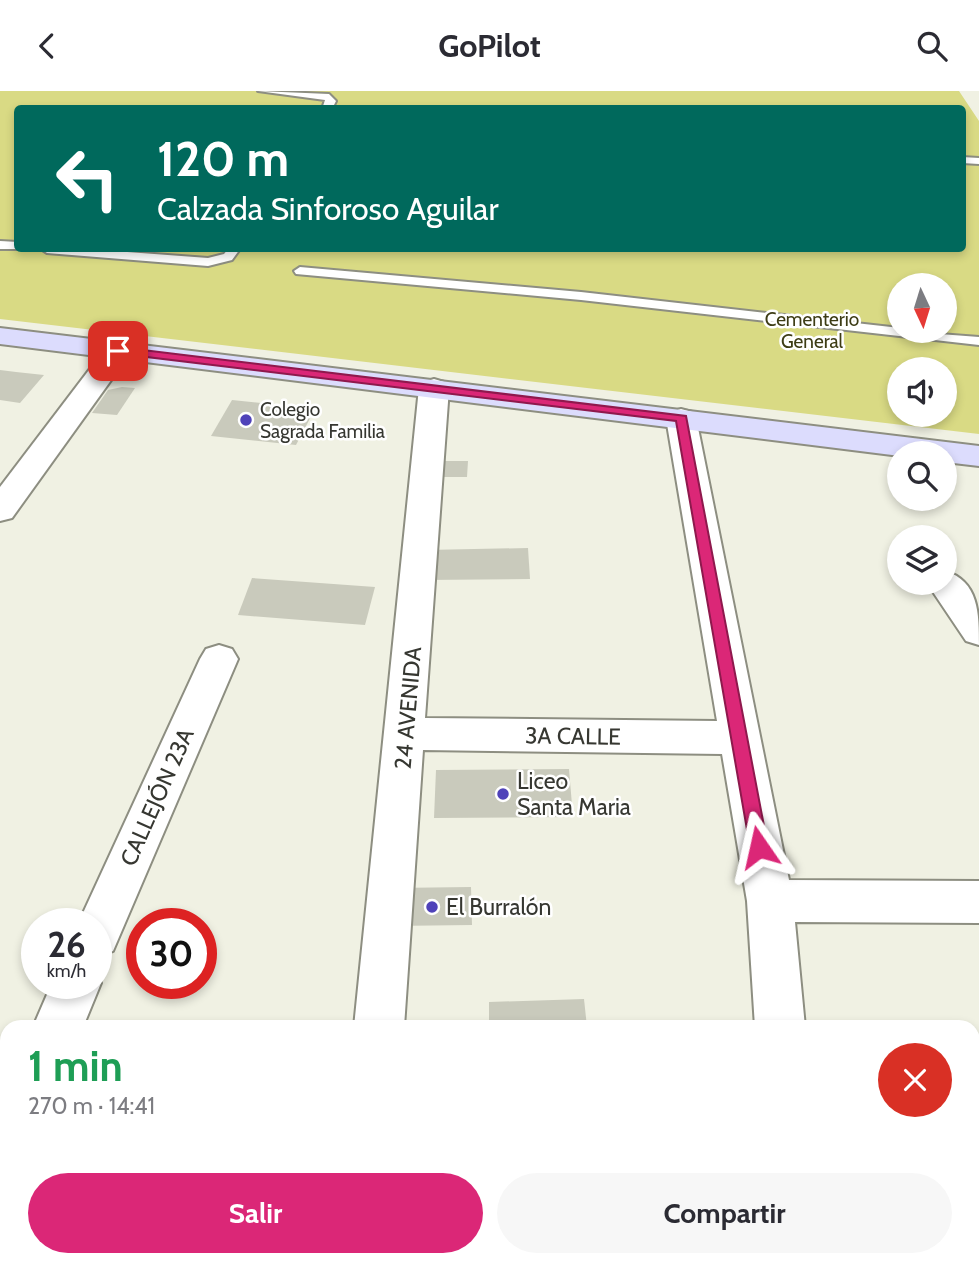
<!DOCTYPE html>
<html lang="es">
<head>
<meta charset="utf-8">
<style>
  :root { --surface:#fff; --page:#f7f7f7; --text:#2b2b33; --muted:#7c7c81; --accent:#db2777 }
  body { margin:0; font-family:Cabin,sans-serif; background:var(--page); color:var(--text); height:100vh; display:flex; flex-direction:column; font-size:26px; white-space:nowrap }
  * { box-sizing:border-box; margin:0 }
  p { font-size:23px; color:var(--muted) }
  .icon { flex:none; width:38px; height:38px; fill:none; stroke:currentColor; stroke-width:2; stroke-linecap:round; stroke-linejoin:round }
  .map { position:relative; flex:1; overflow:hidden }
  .panel { position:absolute; left:0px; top:929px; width:980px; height:247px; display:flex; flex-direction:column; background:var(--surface); border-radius:21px 21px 0 0; box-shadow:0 4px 10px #0003 }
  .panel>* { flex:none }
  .hud { position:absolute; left:14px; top:14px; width:952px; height:147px; border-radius:7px; box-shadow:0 4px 10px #0003; background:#00695c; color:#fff; overflow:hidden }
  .needle { width:46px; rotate:176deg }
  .tools { position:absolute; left:887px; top:182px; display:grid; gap:14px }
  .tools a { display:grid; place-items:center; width:70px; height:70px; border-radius:50%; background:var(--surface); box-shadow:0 4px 10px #0003; font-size:35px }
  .speed { position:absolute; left:21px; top:817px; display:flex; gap:14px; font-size:35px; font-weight:700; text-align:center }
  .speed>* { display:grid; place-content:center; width:91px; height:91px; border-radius:50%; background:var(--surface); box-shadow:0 4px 10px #0003; line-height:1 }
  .speed small { font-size:18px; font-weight:400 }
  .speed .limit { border:10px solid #d22; background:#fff; color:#111 }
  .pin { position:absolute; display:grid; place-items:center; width:60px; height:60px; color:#fff; margin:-30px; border-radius:14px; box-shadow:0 4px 10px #0006 }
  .me { position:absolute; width:77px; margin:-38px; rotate:349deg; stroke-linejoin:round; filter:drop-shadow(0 0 5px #0008) }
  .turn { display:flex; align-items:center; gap:24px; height:147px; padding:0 28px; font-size:32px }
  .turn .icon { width:91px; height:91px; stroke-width:2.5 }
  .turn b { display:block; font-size:49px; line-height:60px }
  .round { display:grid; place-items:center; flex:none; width:74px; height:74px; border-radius:37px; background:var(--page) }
  .summary { display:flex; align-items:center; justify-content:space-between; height:119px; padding:0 28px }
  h1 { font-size:42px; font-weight:700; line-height:52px; color:#1e9e55 }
  .primary-button { display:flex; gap:14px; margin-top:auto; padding:14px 28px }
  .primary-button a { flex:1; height:80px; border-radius:42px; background:var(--accent); color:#fff; font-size:28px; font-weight:700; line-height:80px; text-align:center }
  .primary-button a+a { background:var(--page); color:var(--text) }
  header { display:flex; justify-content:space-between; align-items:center; height:91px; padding:0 28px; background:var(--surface); font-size:32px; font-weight:700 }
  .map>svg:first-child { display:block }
  .green { fill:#d9da84; fill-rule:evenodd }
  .building { fill:#c9cabc }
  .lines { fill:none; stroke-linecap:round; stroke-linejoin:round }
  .lane-casing { stroke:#8d8e81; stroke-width:4 }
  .street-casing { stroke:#8d8e81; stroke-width:4 }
  .secondary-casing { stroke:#8d8e81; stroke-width:4 }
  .lane { fill:#fff; fill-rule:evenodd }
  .street { fill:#fff; fill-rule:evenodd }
  .secondary { fill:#dcdcfd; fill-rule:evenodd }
  .route { fill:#db2777; stroke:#8e194d; stroke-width:2 }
  .poi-dot { fill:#4f42b9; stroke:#fff; stroke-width:2.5 }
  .labels { text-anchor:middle; stroke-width:5; stroke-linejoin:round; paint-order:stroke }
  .far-park-label { font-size:19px; fill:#3d3c15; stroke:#fff }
  .far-poi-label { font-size:19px; fill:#363731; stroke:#fff; text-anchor:start }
  .street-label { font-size:23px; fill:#363731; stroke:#fff }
  .poi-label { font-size:23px; fill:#363731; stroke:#fff; text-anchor:start }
</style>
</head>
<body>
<header><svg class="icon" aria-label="back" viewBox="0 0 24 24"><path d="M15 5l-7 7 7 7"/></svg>GoPilot<svg class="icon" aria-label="search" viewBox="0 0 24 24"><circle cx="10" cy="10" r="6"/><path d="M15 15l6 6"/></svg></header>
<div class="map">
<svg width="979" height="1175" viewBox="0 0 979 1175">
  <rect width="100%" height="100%" fill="#f0f1e3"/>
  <!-- green -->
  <path class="green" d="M0 0H959L979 30V343L0 228ZM18 18H962V158H18ZM900 194H945V240H900ZM900 278H945V324H900Z"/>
  <!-- building -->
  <g class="building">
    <polygon points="0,279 16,281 44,284 20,312 0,309"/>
    <polygon points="122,296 135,297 117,324 92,322 108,299"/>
    <polygon points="232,309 280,314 315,318 296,354 211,345"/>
    <polygon points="438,370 468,370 467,386 437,386"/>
    <polygon points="528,457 530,488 425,489 426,459"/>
    <polygon points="252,487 375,496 365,534 238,524"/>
    <polygon points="569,678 573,726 434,727 436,679"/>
    <polygon points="471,796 472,834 391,835 393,797"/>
    <polygon points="584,908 587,936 489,936 489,911"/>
  </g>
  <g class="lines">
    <!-- lane casing -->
    <g class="lane-casing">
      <g id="lane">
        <polygon points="258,0 329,3 336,10 332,18 322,18 325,9"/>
        <polygon points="962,66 979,67 979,73 962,72"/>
        <polygon points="0,150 18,151 18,158 22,158 0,158"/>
        <polygon points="41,158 87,158 208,167 224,163 228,158 240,158 232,169 208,175 47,162"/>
        <polygon points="300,176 581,201 900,237 900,240 979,246 979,254 581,209 296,183 294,180"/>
      </g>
    </g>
    <!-- street casing -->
    <g class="street-casing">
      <g id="street">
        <polygon points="118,252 128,254 132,260 12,427 0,430 0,396 108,254"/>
        <polygon points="434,288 444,291 449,297 425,627 717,630 666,327 670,321 681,318 692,321 696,327 789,789 979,790 979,832 795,831 805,936 755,936 747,810 722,663 423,659 404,936 354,936 419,297 424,291"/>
        <path d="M945 480C979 490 979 523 979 554L966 550 927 492H945Z"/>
        <polygon points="219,554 232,558 238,568 113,860 96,867 96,833 78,833 200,568 206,558"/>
        <polygon points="96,880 101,892 83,936 33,936 52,892 96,892"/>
        <polygon points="7,1034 7,1102 0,1105 0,1037"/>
        <rect x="329" y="1169" width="58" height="6"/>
        <polygon points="770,1169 828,1169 829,1175 771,1175"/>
      </g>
    </g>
    <!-- secondary casing -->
    <g class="secondary-casing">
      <polygon id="secondary" points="0,237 979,355 979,375 945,371 945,362 900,362 900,365 0,253"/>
    </g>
    <!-- lane -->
    <use href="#lane" class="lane"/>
    <!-- street -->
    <use href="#street" class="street"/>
    <!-- secondary -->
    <use href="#secondary" class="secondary"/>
  </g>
  <!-- route -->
  <polygon class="route" points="118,256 686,325 768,756 766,761 753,761 750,756 676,330 114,262 114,257"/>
  <!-- markers -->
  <g class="poi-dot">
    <circle cx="246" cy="329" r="7"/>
    <circle cx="503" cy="703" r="7"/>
    <circle cx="432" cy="816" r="7"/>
  </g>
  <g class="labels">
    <!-- far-park labels -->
    <g class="far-park-label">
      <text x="812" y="235">Cementerio<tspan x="812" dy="22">General</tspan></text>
    </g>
    <!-- far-poi labels -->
    <g class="far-poi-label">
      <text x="260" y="325">Colegio<tspan x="260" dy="22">Sagrada Familia</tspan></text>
    </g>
    <!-- street labels -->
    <g class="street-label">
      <text transform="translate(408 617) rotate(-85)" y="8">24 AVENIDA</text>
      <text transform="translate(573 645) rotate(1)" y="8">3A CALLE</text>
      <text transform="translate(157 706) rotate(-66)" y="8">CALLEJÓN 23A</text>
    </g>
    <!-- poi labels -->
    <g class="poi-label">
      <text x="517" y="698">Liceo<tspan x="517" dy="26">Santa Maria</tspan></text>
      <text x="446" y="824">El Burralón</text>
    </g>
  </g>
</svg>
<div class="tools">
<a><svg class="needle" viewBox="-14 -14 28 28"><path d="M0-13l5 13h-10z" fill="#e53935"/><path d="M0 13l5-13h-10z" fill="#7c7c81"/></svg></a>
<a><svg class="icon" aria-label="sound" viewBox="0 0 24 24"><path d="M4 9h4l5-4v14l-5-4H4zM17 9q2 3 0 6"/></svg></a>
<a><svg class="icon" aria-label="search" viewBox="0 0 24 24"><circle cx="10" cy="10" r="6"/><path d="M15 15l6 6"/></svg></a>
<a><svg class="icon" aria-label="layers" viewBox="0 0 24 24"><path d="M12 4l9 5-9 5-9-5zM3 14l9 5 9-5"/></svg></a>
</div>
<div class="speed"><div>26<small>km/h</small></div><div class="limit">30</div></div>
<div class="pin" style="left:118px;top:260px;background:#d93025"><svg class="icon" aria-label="arrive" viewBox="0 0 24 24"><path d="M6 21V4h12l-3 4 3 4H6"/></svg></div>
<svg class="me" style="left:759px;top:756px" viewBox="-20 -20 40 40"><path d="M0-17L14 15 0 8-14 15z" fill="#db2777" stroke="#fff" stroke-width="4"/></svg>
<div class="hud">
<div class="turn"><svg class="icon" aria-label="left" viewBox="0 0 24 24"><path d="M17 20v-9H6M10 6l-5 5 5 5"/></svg><div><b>120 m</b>Calzada Sinforoso Aguilar</div></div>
</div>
<section class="panel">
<div class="summary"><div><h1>1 min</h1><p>270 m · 14:41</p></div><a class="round" style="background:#d93025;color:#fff"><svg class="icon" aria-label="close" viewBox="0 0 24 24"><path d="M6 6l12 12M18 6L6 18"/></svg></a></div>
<div class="primary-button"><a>Salir</a><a>Compartir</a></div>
</section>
</div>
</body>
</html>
